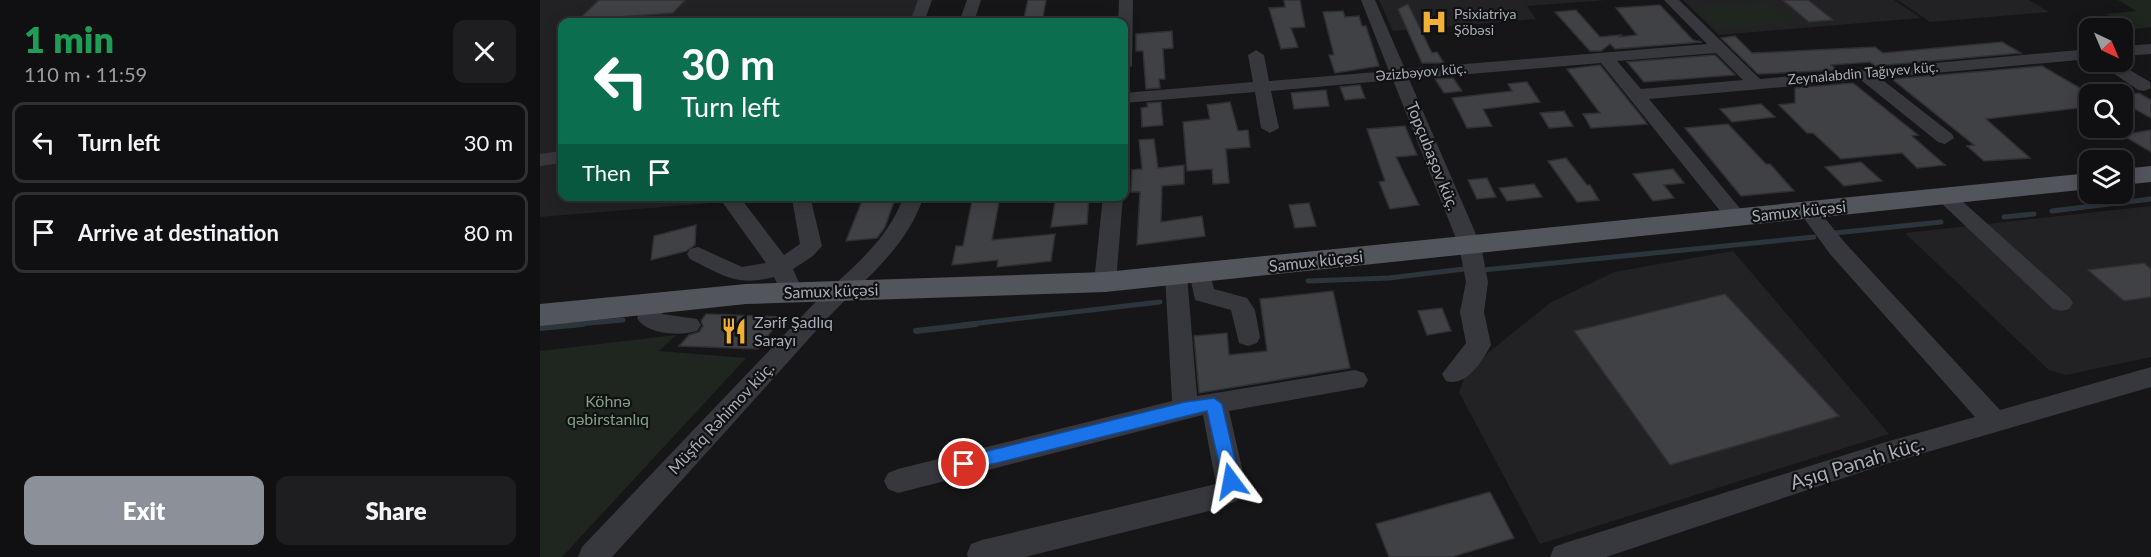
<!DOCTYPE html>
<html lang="en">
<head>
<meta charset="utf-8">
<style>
  :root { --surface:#101012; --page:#1e1e20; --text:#f1f3f6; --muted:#9c9d9f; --line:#303032; --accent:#8c9099 }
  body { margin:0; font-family:Lato,sans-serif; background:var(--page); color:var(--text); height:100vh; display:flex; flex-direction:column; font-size:22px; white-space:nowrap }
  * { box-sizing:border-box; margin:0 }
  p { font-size:20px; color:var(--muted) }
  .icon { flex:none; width:33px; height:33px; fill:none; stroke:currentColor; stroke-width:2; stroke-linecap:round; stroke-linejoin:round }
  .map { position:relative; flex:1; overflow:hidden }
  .drawer { display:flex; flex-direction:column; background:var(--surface); width:540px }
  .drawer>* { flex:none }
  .top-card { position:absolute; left:18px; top:18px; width:570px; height:183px; border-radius:12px; box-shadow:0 3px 15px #0003,0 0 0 2px var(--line); background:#0b6e4f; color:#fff; overflow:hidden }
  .needle { width:39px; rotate:136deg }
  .controls { position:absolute; left:1539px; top:18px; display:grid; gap:12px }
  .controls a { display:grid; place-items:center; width:54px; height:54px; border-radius:12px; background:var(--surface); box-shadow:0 3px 15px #0003,0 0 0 2px var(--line); font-size:30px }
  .pin { position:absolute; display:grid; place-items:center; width:51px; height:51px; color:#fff; margin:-26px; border:3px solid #fff; border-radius:50%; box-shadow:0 2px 6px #0007 }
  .me { position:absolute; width:66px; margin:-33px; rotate:347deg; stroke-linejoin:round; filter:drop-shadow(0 0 4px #0008) }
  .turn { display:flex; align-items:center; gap:21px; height:126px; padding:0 24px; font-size:27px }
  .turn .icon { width:78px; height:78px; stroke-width:2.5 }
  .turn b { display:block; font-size:42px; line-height:51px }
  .then { display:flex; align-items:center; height:57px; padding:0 24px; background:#0003; gap:12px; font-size:22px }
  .round { display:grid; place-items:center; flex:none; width:63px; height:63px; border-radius:12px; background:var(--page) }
  .headline { display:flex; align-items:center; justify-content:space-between; height:102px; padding:0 24px }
  h1 { font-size:36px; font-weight:800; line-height:45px; color:#1e9e55 }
  .action { display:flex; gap:12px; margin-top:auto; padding:12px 24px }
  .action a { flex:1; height:69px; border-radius:12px; background:var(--accent); color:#fff; font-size:24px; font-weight:800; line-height:69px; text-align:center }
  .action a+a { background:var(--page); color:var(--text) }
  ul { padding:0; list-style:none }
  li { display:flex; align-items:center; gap:18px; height:81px; margin:0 12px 9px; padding:0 12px; border:3px solid var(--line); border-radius:12px }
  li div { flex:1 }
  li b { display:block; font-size:22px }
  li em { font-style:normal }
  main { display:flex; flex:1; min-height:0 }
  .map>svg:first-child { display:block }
  .built { fill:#222225 }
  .green { fill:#1e261f }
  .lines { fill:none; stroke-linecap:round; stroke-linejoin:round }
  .stream-far1 { stroke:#2c353c; stroke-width:5 }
  .stream { stroke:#2c353c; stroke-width:6 }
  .building { fill:#404145; stroke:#303034; stroke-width:1.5 }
  .minor { fill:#37383d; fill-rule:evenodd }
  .major { fill:#53555c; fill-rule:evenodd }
  .route { fill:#1a73e8; stroke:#114b97; stroke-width:1.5 }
  .labels { text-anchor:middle; stroke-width:4.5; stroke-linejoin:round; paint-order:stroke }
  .far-poi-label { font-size:14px; fill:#a8adb8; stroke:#111113; text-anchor:start }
  .far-street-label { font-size:14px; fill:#a8adb8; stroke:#111113 }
  .street-label { font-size:16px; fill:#a8adb8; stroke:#111113 }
  .poi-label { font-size:16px; fill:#a8adb8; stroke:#111113; text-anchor:start }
  .park-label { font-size:16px; fill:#7fa381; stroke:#111113 }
  .near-street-label { font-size:20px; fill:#a8adb8; stroke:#111113 }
</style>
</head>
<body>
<main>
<section class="drawer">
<div class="headline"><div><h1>1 min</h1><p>110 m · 11:59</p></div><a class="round"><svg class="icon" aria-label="close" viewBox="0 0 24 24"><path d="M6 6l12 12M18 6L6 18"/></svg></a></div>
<ul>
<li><svg class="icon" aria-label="left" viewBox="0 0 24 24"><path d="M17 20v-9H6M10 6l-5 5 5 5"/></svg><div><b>Turn left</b></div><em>30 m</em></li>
<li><svg class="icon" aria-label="arrive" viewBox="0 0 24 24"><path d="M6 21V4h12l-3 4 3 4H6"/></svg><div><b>Arrive at destination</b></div><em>80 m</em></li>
</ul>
<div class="action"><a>Exit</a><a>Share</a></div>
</section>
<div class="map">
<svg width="1611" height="557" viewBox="0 0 1611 557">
  <rect width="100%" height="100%" fill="#161618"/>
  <!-- built -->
  <g class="built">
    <polygon points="0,0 384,0 378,22 22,22 22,196 244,197 0,217"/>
    <polygon points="839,0 1067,0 987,6 996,19 853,31"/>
    <polygon points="1143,0 1354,0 1381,18 1179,35"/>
    <polygon points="1358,0 1489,0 1509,12 1390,22"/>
    <polygon points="1611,206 1611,357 1526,375 1509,370 1365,233"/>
    <polygon points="1193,251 1349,434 1000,544 919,392 928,369 1010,303 1074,272"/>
  </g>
  <!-- green -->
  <g class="green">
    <polygon points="1578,0 1611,0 1611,27 1595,29 1566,14 1596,11"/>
    <polygon points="1227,1 1252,23 1177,29 1155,6"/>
    <polygon points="136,335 119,351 206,358 22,557 0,557 0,351"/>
  </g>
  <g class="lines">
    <!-- stream-far1 -->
    <g class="stream-far1">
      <polyline points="1512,211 1611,199"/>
      <polyline points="1464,217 1494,214"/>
      <polyline points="1295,233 1401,222"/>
      <polyline points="943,270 1274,237"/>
      <polyline points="768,281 849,278 924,269"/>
      <polyline points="27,325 83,320"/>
      <polyline points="423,325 620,302"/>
    </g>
    <!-- stream -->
    <g class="stream">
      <polyline points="0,328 43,324"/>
      <polyline points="376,331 436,324"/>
    </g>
  </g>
  <!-- building -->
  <g class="building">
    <polygon points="59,0 145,0 133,13 38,20"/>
    <polygon points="488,0 506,0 503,17 484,18"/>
    <polygon points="744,0 760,0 765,27 751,28 758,47 741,49 729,8 745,7"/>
    <polygon points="1243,0 1268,0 1293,20 1269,22"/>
    <polygon points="868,4 892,53 897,52 904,63 882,63 858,9"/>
    <polygon points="1120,5 1153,40 1162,42 1075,49 1070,44 1061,51 1050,51 1015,12 1036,10 1060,37 1081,35 1079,37 1097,35 1076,8"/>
    <polygon points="803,11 805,17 819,16 822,26 826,26 839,66 795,73 789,55 794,55 783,12"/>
    <polygon points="632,31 633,48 623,49 625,79 619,79 620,88 606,89 603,51 596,51 596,34"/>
    <polygon points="1195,36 1212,53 1335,47 1343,53 1462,42 1481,53 1335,66 1330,62 1291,65 1297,70 1218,74 1181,38"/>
    <polygon points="1175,55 1195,75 1104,82 1087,62"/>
    <polygon points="1060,65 1105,121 1107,124 1051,128 1043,114 1060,113 1027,69"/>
    <polygon points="1502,66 1550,94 1550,115 1538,108 1446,119 1490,158 1444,161 1427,146 1434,145 1352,79"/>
    <polygon points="913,78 922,91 904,93 895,79"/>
    <polygon points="987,82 1000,102 943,109 952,126 927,128 912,98 972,91 968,84"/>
    <polygon points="1313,83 1378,135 1372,136 1405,165 1377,168 1362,153 1301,159 1273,133 1267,133 1239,105 1255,103 1255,88"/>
    <polygon points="820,85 825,98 805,100 800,87"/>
    <polygon points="786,90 789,106 754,109 751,93"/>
    <polygon points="1599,93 1611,100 1611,118 1582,102 1582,96"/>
    <polygon points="621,102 623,125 602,127 601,108 608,107 607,103"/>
    <polygon points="690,102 698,131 708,130 710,147 686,149 689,183 673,184 672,169 647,171 643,122 670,119 667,105"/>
    <polygon points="1221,104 1235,117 1192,122 1180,109"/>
    <polygon points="1024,111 1033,126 1009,128 1000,113"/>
    <polygon points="1188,124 1226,164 1230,164 1254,191 1201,196 1145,128"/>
    <polygon points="865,126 877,155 856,157 879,205 850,209 839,182 845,181 827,129"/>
    <polygon points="1611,130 1611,152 1582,135"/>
    <polygon points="614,139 618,168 644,165 644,184 622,186 621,222 662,216 665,236 597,245 600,192 591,192 592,170 602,169 599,140"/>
    <polygon points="1026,158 1047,185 1050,185 1059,200 1037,202 1008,161"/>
    <polygon points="1321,162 1342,181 1304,186 1285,167"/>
    <polygon points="1133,169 1144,183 1124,185 1134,198 1113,201 1093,174"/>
    <polygon points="947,178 956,197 937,199 928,180"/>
    <polygon points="994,184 1002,197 967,201 959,188"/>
    <polygon points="324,196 356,196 345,227 337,238 306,241"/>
    <polygon points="433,196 460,196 452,240 515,234 511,261 457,267 458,260 412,265 416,246 423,246"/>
    <polygon points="516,196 549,196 547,224 511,227"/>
    <polygon points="769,203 776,226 755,228 749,205"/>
    <polygon points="156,225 155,245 146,251 111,260 114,236"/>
    <polygon points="1604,263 1611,269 1611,297 1584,301 1548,270"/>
    <polygon points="793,291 810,368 659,393 654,336 687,333 689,355 727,351 720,299"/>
    <polygon points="1185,294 1299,416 1130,465 1034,331"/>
    <polygon points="902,308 911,331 887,335 878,311"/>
    <polygon points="166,314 242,317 218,349 139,346 149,335 159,332 163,326 161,321"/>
    <polygon points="950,492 974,538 912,557 849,557 836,524"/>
  </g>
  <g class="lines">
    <!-- minor -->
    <g class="minor">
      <polygon points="378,0 392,0 384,22 370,22"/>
      <polygon points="427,0 441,0 434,22 419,22"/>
      <polygon points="579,0 593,0 592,66 584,71 584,22 578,22"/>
      <path d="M821 0H835L865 69 1167 44 1124 0H1139L1220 79 1550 49V59L1340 78 1412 134 1414 138 1405 144 1398 142 1321 80 1109 99 1203 212 1206 217 1203 222H1189L1061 63 869 79 941 246 948 282 944 312 951 345C942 361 927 387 906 381L902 374 926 343 920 312 926 282 919 246 853 80 731 91 739 128 730 133 721 128 715 92 584 103V93L713 82 708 55 716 50 724 55 729 81 849 71ZM1176 53 1203 80 1101 89 1077 61Z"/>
      <polygon points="1611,44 1611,54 1582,56 1582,46"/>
      <polygon points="1557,62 1576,62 1610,82 1611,88 1604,91 1598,90"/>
      <polygon points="22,151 22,163 0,166 0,154"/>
      <polygon points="1405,190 1412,192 1529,297 1533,303 1529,309 1521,311 1513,309 1398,200 1395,196 1398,192"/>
      <path d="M178 196H199L244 255 260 244 252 199 254 196H270L282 246 273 256 253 269 263 292 260 298 252 300 244 298 234 277C197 287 182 275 150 259L147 254 150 249 158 247 202 267 226 263Z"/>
      <path d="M364 196H384C365 252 321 281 283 323 213 401 143 479 72 557H38L42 547C116 469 191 391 265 313 302 274 344 249 364 196Z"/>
      <polygon points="563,196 583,196 576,282 573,287 565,290 557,287 554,282"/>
      <polygon points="1268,204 1275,206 1306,244 1460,410 1611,367 1611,387 1346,464 1066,557 1010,557 1014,547 1025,543 1346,442 1435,417 1290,254 1258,210 1261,206"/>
      <polygon points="660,265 668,267 674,289 707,298 715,310 720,337 717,343 708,346 699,343 691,310 655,300 649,272 652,267"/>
      <polygon points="636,268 644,270 647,275 657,396 815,370 824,373 828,380 824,387 689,411 705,481 697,501 673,510 485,557 428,557 427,554 431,544 442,540 676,484 663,415 358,493 348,489 344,481 348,473 358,469 632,401 625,275 628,270"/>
      <path d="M116 294 124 296 128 302 122 314 157 319 161 325 157 331C140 336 107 335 97 318L108 296Z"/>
    </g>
    <!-- major -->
    <g class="major">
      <polygon points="1611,166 1611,182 1582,185 1582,169"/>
      <polygon points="1550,173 1550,189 565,292 206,304 0,326 0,304 206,284 565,272"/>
    </g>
  </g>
  <!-- route -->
  <polygon class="route" points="674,398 682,404 700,481 697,486 691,488 685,486 683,481 667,411 424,471 418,469 416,464 418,459 424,457 645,402"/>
  <!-- icons -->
  <defs>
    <g id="hospital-bare" transform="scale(2.07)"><path d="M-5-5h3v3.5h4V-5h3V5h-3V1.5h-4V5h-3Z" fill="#f2b134" stroke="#111113" stroke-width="2.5" paint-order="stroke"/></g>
    <g id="restaurant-bare" transform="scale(2.07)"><path d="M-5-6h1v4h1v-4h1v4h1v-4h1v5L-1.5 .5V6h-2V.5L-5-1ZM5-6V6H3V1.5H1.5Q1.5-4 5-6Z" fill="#f2b134" stroke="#111113" stroke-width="2.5" paint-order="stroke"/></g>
  </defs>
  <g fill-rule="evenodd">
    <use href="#hospital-bare" x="894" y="22"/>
    <use href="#restaurant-bare" x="194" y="331"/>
  </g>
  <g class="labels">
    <!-- far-poi labels -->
    <g class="far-poi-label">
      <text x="914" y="19">Psixiatriya<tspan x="914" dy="16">Şöbəsi</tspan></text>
    </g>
    <!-- far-street labels -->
    <g class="far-street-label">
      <text transform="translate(881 72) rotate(-5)" y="5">Əzizbəyov küç.</text>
      <text transform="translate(1323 73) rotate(-5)" y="5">Zeynalabdin Tağıyev küç.</text>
    </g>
    <!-- street labels -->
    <g class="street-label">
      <text transform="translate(893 156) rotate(68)" y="6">Topçubaşov küç.</text>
      <text transform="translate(1259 211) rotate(-6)" y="6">Samux küçəsi</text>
      <text transform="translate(776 261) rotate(-6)" y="6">Samux küçəsi</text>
      <text transform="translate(291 291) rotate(-2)" y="6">Samux küçəsi</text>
      <text transform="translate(181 418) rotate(-47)" y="6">Müşfiq Rəhimov küç.</text>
    </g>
    <!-- poi labels -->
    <g class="poi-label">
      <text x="214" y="328">Zərif Şadlıq<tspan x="214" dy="18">Sarayı</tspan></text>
    </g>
    <!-- park labels -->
    <g class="park-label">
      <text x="68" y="407">Köhnə<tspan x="68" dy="18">qəbirstanlıq</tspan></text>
    </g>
    <!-- near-street labels -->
    <g class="near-street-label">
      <text transform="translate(1317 463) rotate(-17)" y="7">Aşıq Pənah küç.</text>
    </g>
  </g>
</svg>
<div class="controls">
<a><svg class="needle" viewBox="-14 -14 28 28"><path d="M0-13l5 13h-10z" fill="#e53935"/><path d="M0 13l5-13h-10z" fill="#9c9d9f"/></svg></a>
<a><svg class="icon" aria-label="search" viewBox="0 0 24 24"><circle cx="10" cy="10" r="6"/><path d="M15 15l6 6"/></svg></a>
<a><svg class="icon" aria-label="layers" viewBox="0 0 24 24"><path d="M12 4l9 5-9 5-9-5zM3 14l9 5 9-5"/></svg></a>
</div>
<div class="pin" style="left:424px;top:464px;background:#d93025"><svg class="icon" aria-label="arrive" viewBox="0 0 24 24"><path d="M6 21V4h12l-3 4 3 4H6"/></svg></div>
<svg class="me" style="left:691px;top:481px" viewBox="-20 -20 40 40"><path d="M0-17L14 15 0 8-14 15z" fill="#1a73e8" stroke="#fff" stroke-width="4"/></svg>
<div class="top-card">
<div class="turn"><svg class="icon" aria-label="left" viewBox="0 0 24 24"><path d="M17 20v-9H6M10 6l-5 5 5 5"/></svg><div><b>30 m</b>Turn left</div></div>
<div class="then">Then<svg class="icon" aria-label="arrive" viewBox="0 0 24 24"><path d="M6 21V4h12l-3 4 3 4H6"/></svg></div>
</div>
</div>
</main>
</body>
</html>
